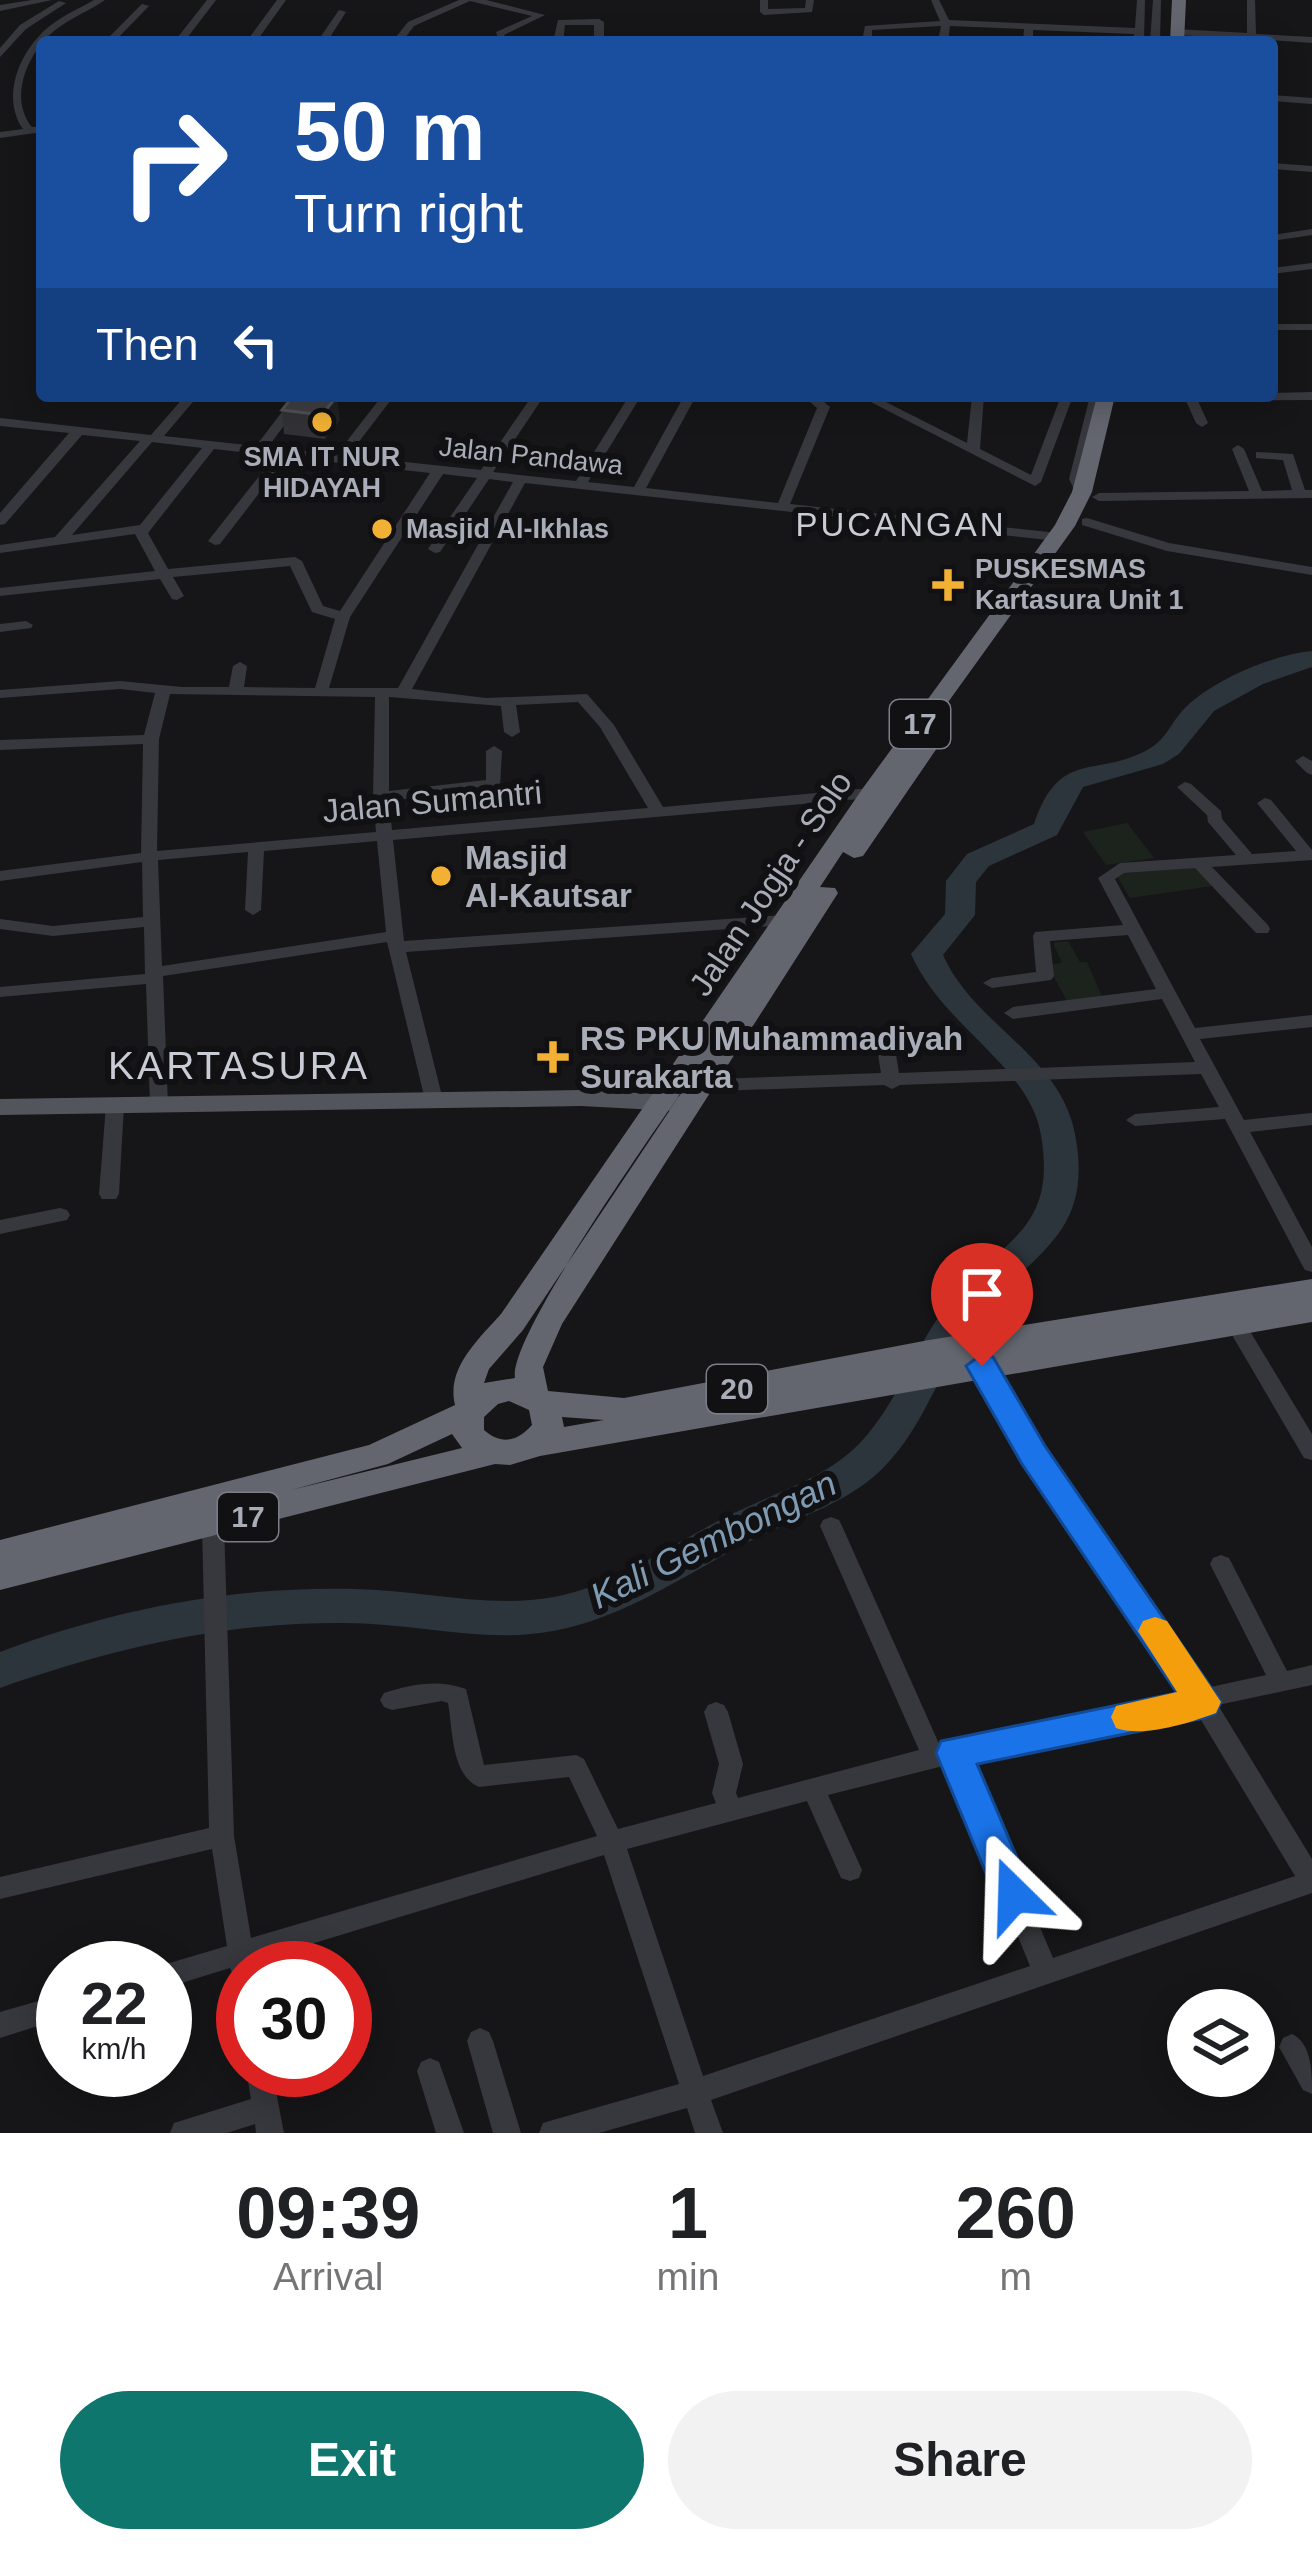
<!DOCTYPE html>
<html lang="en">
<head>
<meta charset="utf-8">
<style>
  :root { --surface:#fff; --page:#f2f2f2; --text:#202124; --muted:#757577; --accent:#0f766e }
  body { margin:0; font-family:Helvetica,sans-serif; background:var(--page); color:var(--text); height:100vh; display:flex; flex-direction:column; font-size:45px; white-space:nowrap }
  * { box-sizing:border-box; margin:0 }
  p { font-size:39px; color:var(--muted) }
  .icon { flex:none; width:66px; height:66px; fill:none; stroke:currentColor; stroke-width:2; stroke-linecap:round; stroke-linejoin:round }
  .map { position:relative; height:2133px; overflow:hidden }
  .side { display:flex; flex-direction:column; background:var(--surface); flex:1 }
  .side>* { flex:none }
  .hud { position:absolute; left:36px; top:36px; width:1242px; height:366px; border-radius:12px; box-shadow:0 6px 30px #0003; background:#1a4fa0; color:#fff; overflow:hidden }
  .buttons { position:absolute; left:1167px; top:1989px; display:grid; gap:24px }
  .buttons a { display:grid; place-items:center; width:108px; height:108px; border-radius:50%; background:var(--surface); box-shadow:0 6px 30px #0003; font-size:60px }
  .speed { position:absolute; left:36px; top:1941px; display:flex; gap:24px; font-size:60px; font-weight:700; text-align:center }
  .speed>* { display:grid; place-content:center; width:156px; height:156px; border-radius:50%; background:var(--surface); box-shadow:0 6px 30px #0003; line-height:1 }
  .speed small { font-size:30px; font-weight:400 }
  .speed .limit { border:18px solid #d22; background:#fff; color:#111 }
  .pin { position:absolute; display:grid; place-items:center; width:102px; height:102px; color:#fff; margin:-123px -51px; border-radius:50% 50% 50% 0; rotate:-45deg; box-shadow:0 0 12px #0007 }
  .pin .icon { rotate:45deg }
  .me { position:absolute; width:132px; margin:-66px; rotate:338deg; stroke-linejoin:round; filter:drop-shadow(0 0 9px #0008) }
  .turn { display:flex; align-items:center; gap:42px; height:252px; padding:0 60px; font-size:54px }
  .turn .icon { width:156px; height:156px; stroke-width:2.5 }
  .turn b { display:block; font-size:84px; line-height:102px }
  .then { display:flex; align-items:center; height:114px; padding:0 60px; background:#0003; gap:24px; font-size:45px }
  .eta { display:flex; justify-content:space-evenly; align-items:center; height:204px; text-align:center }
  .eta b { font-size:72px; font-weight:600; line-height:84px }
  .cta { display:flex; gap:24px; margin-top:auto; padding:24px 60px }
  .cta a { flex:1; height:138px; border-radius:72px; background:var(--accent); color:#fff; font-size:48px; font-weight:600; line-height:138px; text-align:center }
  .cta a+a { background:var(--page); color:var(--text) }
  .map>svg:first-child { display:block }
  .green { fill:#1c231d }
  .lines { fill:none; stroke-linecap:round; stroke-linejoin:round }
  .river { fill:#2c353c; fill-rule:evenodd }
  .minor { fill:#37383d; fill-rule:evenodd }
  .major { fill:#53555c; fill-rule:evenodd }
  .highway { fill:#63666e; fill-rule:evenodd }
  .wall { fill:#323236 }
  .shaded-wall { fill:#212124 }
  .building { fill:#3f3f44; stroke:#4f5156; stroke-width:3 }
  .route { fill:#1a73e8; stroke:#114b97; stroke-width:3 }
  .slow { fill:#f59e0b }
  .poi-dot { fill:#f2b134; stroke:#111113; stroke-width:4.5 }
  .labels { text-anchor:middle; stroke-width:12; stroke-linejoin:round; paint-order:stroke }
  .far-street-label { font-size:27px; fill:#a8adb8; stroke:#111113 }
  .far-poi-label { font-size:27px; font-weight:bold; fill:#a8adb8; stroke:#111113; text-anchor:start }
  .shield { fill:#111113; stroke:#7b7e86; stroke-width:3 }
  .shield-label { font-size:30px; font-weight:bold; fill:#a8adb8 }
  .far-quarter-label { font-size:33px; letter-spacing:3px; fill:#c9ccd4; stroke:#111113 }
  .street-label { font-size:33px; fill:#a8adb8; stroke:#111113 }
  .poi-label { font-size:33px; font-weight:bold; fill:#a8adb8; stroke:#111113; text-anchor:start }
  .water-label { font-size:36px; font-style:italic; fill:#7f9bb3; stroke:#111113 }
  .quarter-label { font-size:39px; letter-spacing:3px; fill:#c9ccd4; stroke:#111113 }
</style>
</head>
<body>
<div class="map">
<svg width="1312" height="2133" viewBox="0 0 1312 2133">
  <rect width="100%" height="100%" fill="#161618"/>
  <!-- green -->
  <g class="green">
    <polygon points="1127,823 1154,858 1106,865 1083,832"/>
    <polygon points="1197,867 1212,886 1130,898 1116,874"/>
    <polygon points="1068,941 1080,962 1087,962 1104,1001 1068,1003 1048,965 1062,963 1053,943"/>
  </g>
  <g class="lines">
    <!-- river -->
    <path class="river" d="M1312 651V667L1263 684 1214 711 1179 754 1163 764 1083 787 1057 835 989 866 976 882 975 915 943 955C974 1025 1060 1055 1075 1134 1095 1238 1029 1253 975 1321 940 1367 925 1426 884 1467 848 1504 795 1518 750 1541 686 1574 625 1618 553 1631 485 1644 414 1623 345 1623 224 1622 114 1648 0 1688V1652C114 1609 232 1586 355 1589 420 1590 489 1609 554 1597 618 1585 676 1541 734 1513 777 1492 826 1478 860 1443 898 1403 914 1348 947 1305 998 1240 1058 1234 1041 1135 1029 1065 943 1027 911 954L945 914 946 881 967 854 1034 824C1060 747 1097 779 1149 749 1167 739 1172 720 1186 707 1215 679 1272 655 1312 651Z"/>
    <!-- minor -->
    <g class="minor">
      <polygon points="32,0 52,0 0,11 0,5"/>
      <path d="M94 0H105C89 11 70 18 54 31 28 53 8 97 32 127L42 126V132L0 138V132L23 129C0 95 21 48 51 25 64 15 80 8 94 0Z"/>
      <polygon points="207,0 216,0 184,42 174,42"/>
      <polygon points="277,0 286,0 256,42 246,42"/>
      <polygon points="459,0 486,0 545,15 504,35 509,42 499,42 496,32 532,16 470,1 414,26 402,42 392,42 408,22"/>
      <polygon points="760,0 768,0 768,9 805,8 806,0 814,0 812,12 764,15 760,12"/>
      <polygon points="931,0 939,0 949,20 1135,28 1137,0 1145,0 1144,42 1134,42 1134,34 1033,30 1033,42 1023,42 1024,29 950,26 948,42 938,42 941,26 872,30 872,42 862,42 865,26 940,21"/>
      <polygon points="1153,0 1161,0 1160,42 1150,42"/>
      <polygon points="1247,0 1255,0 1256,34 1312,37 1312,43 1257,39 1257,42 1247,42 1247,39 1177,35 1172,32 1177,29 1247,33"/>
      <polygon points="59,1 66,3 26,29 0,57 0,48 20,25"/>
      <polygon points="142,4 149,6 114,42 104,42"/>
      <polygon points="339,10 346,12 327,42 317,42"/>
      <polygon points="599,19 604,22 604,42 594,42 594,25 565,25 563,42 553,42 558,20"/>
      <polygon points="1272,95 1312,98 1312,104 1272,101"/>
      <polygon points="1272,163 1312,166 1312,172 1272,169"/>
      <polygon points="1312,229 1312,235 1272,241 1272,235"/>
      <polygon points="1312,263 1312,269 1272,274 1272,268"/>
      <rect x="1272" y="324" width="40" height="6"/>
      <polygon points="1312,392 1312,400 1198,401 1208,423 1202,427 1196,423 1186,401 1123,402 1117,398 1272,396 1272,393"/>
      <path d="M185 396H198L164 436 256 446 294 396H306L268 447 336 455 382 396H394L348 456 481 470 532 396H544L493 472 576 481 629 396H641L588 482 634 487 684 396H696L646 488 778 503 817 408 803 396H817L830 407 790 504 1058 533 1065 537 1058 541 525 483 412 689 486 698 587 694 614 725 663 807 871 788 879 793 871 798 393 840 404 941 785 915 793 920 785 925 406 952 443 1100 434 1106 425 1100 387 942 163 976 168 1105 159 1111 150 1105 146 984 0 997V987L145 974 144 927 53 936 0 929V919L53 926 143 917 142 862 0 881V871L141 853 143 744 0 750V740L144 735 155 693 120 689 0 698V690L120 681 182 687H229L233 666 240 662 247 666 244 687 315 688 335 619 312 612 290 566 173 577 184 596 177 600 172 599 160 579 0 596V588L155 571 135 534 0 553V545L55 537 140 441 82 435 5 524 0 525V513L69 433 0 426V418L151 435ZM152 442 202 448 140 525 72 535ZM214 449 275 456 208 541 215 545 220 544 287 457 430 473 340 611 323 606 302 561 295 557 168 569 148 533ZM443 474 477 478 428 549 435 553 440 552 489 479 513 482 398 688H329L350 617ZM170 694 375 697 373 797 376 832 157 851 159 739ZM389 697 501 706 504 732 512 737 520 732 516 705 578 702 600 727 648 808 392 830 389 801 500 787 502 751 494 746 486 751V780L389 791ZM377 841 386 932 162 966 158 860 248 852 245 910 253 915 261 910 264 851Z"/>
      <polygon points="859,396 874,396 967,443 972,396 984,396 980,449 1031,475 1061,396 1073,396 1041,482 1035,486"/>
      <polygon points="1090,396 1102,396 1081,479 1089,492 1082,496 1077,495 1069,479"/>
      <polygon points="1238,445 1244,449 1262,491 1292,490 1283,460 1256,458 1256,452 1293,454 1305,490 1312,490 1312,498 1099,501 1092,497 1099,493 1249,491 1232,449"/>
      <polygon points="1087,518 1169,543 1312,567 1312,575 1167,551 1082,525 1082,519"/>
      <polygon points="26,621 33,625 31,628 0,632 0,624"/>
      <polygon points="1303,756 1312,761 1312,775 1307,773 1295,761"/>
      <polygon points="1185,782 1191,784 1221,811 1222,819 1252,854 1296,851 1257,803 1265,798 1271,800 1312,850 1312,860 1212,867 1268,925 1270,929 1268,933 1256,933 1195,868 1124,873 1115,879 1195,1028 1312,1015 1312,1027 1200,1039 1244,1120 1312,1113 1312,1125 1250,1132 1312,1247 1312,1272 1305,1270 1302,1265 1225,1119 1135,1126 1126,1120 1135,1114 1219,1107 1201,1074 900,1085 892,1089 884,1085 690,1092 681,1086 690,1080 881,1073 875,1036 884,1030 893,1036 899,1073 1195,1062 1162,999 1013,1019 1004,1013 1013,1007 1156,989 1128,935 1050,941 1054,976 1051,980 992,988 983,983 992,978 1036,972 1033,936 1035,932 1123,925 1098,878 1120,863 1236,855 1208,822 1207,815 1177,787"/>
      <polygon points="115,1099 124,1105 119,1194 116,1199 102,1199 99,1194 106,1105"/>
      <polygon points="60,1208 67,1210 70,1215 67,1220 0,1234 0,1220"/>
      <polygon points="1235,1316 1242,1318 1312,1434 1312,1460 1304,1458 1225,1323 1228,1318"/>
      <path d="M982 1358 989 1361 1041 1449 1206 1688 1266 1675 1210 1564 1213 1558 1221 1555 1229 1558 1287 1671 1312 1665V1685L1218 1705 1312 1859V1893L711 2100 723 2133H695L687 2108 599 2133H539L543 2123 553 2120 679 2084 604 1855 255 1961 256 1968H243V1980L234 1977 230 1968 165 1988V1968L156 1967 227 1946 212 1849 0 1899V1877L209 1828 202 1525 205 1519 213 1516 221 1519 224 1525 234 1836 251 1938 597 1836 569 1777 479 1787C451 1775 453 1730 448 1703L442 1701 392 1710 384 1707 380 1700 384 1693C412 1684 438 1679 466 1689L484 1765 576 1755 584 1759 618 1829 716 1803 712 1793 719 1764 704 1712 708 1705 716 1702 724 1705 728 1712 743 1764 736 1793 738 1798 919 1750 820 1526 823 1520 831 1517 839 1520 842 1526 940 1746 1184 1693 1025 1461 972 1366 975 1361ZM1195 1710 1295 1876 1053 1958 969 1760ZM947 1765 1030 1966 703 2076 627 1849 807 1801 841 1878 850 1881 859 1878 862 1870 828 1795Z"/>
      <polygon points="63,1994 63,2018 0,2038 0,2012"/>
      <polygon points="480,2028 489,2032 493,2041 521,2133 493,2133 467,2041 471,2032"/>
      <path d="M1292 2034C1312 2044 1312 2072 1312 2094L1303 2090 1279 2047 1283 2038Z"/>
      <polygon points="430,2058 439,2062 464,2133 436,2133 417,2071 421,2062"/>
      <polygon points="246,2070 272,2070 284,2133 256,2133 255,2124 227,2133 170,2133 174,2123 251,2099"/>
    </g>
    <!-- major -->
    <polygon class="major" points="581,1090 676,1095 688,1103 676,1111 581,1106 0,1115 0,1099"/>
    <!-- highway -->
    <g class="highway">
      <polygon points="1172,0 1186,0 1184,42 1170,42"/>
      <path d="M1097 396H1115L1092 492 1075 526 928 730H943L946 735 863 856 854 858 843 852 820 887 835 888 838 893 562 1324 543 1367 548 1391 624 1398 929 1340 1312 1279V1322L540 1456 510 1465 495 1464 0 1590V1540L369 1445 455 1405C446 1368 478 1340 501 1314L863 788 1055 525 1072 492ZM708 1053C675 1103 507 1335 515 1378L484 1383 489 1369 523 1330ZM509 1401 529 1410 532 1425C517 1442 501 1445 484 1430V1417L498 1404ZM562 1417 604 1420 564 1427ZM452 1434 462 1448 291 1490 388 1464Z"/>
    </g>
  </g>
  <!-- wall -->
  <polygon class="wall" points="293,396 340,420 325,439 284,434 282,410"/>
  <!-- shaded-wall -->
  <polygon class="shaded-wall" points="337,396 340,420 325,439 322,415"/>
  <!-- building -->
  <polygon class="building" points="293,396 337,396 322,415 282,410"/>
  <!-- route -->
  <polygon class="route" points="982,1354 993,1357 1045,1446 1221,1702 1216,1713 1204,1718 977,1764 1033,1895 1027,1907 1014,1913 1001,1907 995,1895 936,1753 941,1741 1177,1693 1022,1464 966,1366"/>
  <!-- slow -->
  <path class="slow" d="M1155 1617 1167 1621 1221 1702 1216 1713C1189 1723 1143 1738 1116 1728L1111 1717 1116 1706 1177 1692 1138 1631 1143 1621Z"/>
  <!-- markers -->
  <g class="poi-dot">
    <circle cx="322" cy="422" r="12"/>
    <circle cx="382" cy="529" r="12"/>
    <path d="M942 567h12v12h12v12h-12v12h-12v-12h-12v-12h12z"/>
    <circle cx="441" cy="876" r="12"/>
    <path d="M547 1039h12v12h12v12h-12v12h-12v-12h-12v-12h12z"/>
  </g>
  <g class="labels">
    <!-- far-street labels -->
    <g class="far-street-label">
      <text transform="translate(531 456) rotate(6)" y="9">Jalan Pandawa</text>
    </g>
    <!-- far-poi labels -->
    <g class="far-poi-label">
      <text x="322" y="466" text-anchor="middle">SMA IT NUR<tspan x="322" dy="31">HIDAYAH</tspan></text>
      <text x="406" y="538">Masjid Al-Ikhlas</text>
      <text x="975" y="578">PUSKESMAS<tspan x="975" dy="31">Kartasura Unit 1</tspan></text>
    </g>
    <!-- shield labels -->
    <g class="shield">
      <rect x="890" y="700" width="60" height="48" rx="9"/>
      <rect x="707" y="1365" width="60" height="48" rx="9"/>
      <rect x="218" y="1493" width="60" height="48" rx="9"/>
    </g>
    <g class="shield-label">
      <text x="920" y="734">17</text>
      <text x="737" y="1399">20</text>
      <text x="248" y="1527">17</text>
    </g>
    <!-- far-quarter labels -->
    <g class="far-quarter-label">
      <text x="901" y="536">PUCANGAN</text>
    </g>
    <!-- street labels -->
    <g class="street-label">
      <text transform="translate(432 801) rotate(-5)" y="12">Jalan Sumantri</text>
      <text transform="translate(770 883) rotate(-56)" y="12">Jalan Jogja - Solo</text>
    </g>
    <!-- poi labels -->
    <g class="poi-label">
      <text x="465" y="869">Masjid<tspan x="465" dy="38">Al-Kautsar</tspan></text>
      <text x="580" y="1050">RS PKU Muhammadiyah<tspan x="580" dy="38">Surakarta</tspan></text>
    </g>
    <!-- water labels -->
    <g class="water-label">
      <text transform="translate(713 1539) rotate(-26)" y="13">Kali Gembongan</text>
    </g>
    <!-- quarter labels -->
    <g class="quarter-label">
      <text x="239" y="1079">KARTASURA</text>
    </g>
  </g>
</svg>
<div class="buttons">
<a><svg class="icon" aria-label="layers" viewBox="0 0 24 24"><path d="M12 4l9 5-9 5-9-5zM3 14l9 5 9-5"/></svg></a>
</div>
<div class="speed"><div>22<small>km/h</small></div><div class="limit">30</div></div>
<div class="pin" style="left:982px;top:1366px;background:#d93025"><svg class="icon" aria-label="arrive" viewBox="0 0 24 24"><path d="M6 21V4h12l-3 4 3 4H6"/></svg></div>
<svg class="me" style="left:1014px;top:1895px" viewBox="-20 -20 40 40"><path d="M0-17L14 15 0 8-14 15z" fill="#1a73e8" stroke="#fff" stroke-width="4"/></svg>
<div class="hud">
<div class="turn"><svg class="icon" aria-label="right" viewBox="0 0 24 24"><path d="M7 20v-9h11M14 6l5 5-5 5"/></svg><div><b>50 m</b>Turn right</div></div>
<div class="then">Then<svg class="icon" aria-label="left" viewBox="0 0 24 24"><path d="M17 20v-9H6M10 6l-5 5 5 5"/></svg></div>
</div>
</div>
<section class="side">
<div class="eta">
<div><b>09:39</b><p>Arrival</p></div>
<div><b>1</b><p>min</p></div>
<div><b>260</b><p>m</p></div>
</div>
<div class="cta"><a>Exit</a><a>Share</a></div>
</section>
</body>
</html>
